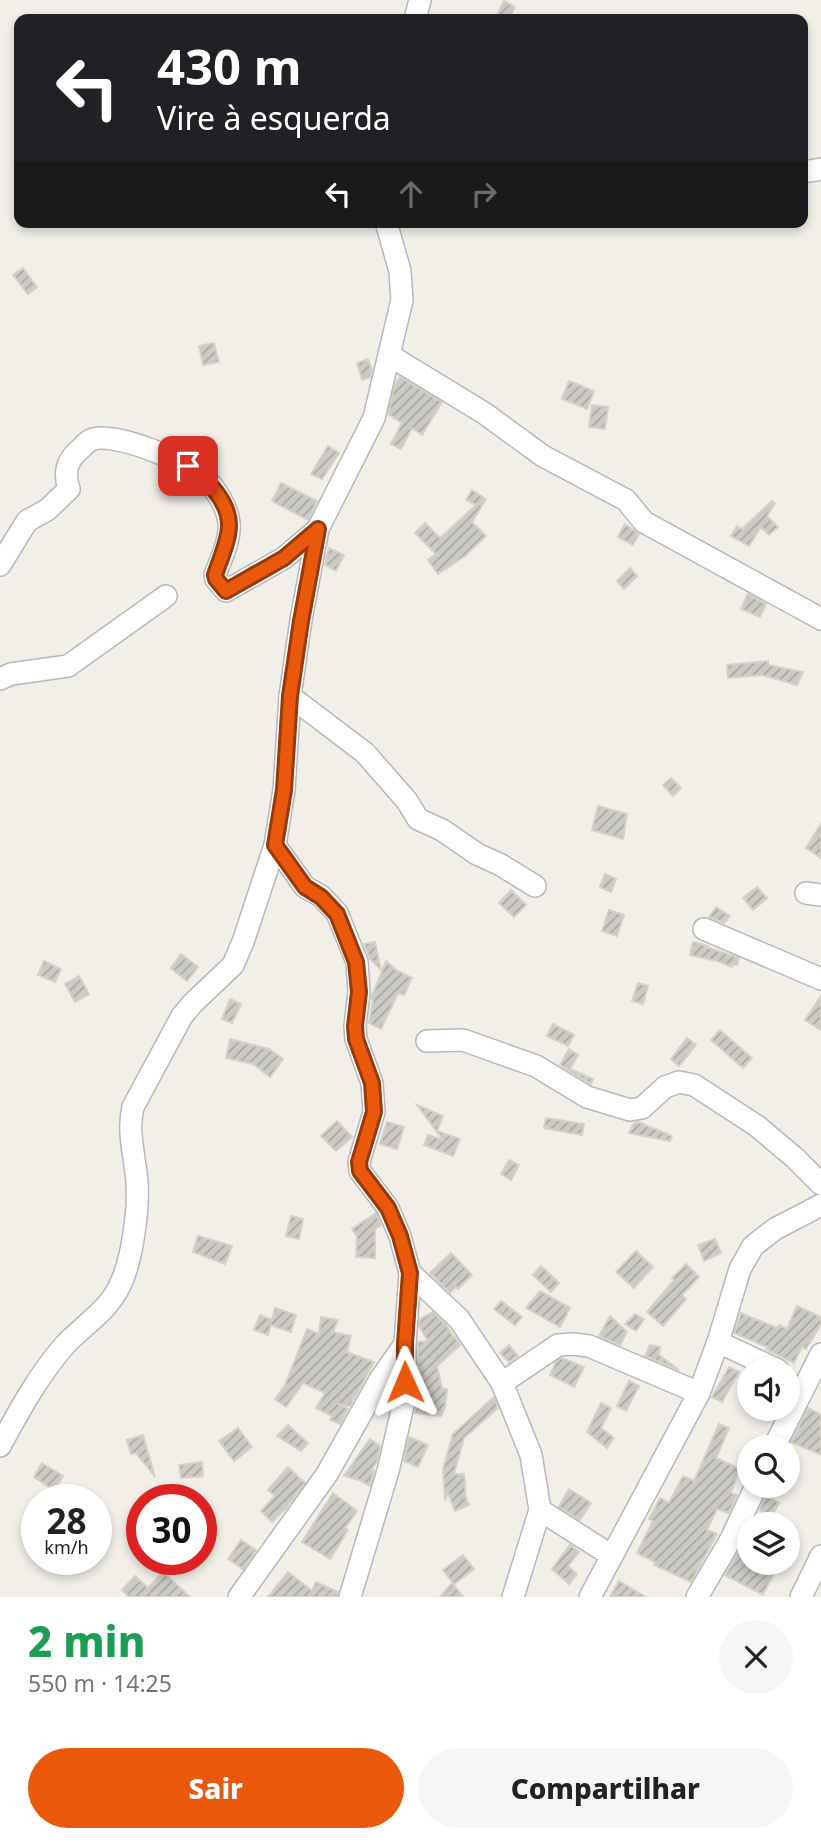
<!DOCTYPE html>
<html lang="pt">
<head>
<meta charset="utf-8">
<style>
  :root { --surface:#fff; --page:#f6f6f6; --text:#222; --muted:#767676; --accent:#ea580c }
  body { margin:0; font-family:"Noto Sans",sans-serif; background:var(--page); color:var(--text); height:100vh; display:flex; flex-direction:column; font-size:26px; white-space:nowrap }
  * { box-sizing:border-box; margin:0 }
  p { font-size:23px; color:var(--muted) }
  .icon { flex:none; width:38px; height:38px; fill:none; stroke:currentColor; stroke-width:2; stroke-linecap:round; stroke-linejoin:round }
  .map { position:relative; height:1597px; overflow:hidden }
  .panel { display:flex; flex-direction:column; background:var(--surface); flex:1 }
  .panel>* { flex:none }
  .top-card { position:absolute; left:14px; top:14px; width:794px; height:214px; border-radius:14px; box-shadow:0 4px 10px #0003; background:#202124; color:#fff; overflow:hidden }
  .buttons { position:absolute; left:737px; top:1358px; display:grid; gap:14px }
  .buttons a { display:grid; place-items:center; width:63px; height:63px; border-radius:50%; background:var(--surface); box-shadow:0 4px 10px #0003; font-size:35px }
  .speed { position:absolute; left:21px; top:1484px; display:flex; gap:14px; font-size:35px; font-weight:700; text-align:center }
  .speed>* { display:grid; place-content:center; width:91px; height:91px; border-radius:50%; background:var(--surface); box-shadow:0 4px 10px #0003; line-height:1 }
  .speed small { font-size:18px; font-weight:400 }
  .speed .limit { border:10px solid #d22; background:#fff; color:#111 }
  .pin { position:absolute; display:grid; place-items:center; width:60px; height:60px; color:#fff; margin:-30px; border-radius:14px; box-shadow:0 4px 10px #0006 }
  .me { position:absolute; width:77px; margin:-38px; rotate:359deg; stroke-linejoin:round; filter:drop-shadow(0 0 5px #0008) }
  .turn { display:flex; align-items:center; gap:24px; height:147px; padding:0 28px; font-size:32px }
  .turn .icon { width:91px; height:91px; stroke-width:2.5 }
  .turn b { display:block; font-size:49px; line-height:60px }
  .lanes { display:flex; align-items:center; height:66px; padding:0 28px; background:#0003; justify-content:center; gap:35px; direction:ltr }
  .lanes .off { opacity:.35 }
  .round { display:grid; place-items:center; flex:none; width:74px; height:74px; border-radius:37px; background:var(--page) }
  .overview { display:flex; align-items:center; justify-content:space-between; height:119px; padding:0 28px }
  h1 { font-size:42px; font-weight:800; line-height:52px; color:#1e9e55 }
  .cta { display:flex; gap:14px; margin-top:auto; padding:14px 28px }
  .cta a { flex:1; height:80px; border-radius:42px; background:var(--accent); color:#fff; font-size:28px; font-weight:800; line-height:80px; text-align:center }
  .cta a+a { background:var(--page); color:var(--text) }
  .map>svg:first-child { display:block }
  .building { fill:url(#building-hatch); stroke:#d6d1c6; stroke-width:2 }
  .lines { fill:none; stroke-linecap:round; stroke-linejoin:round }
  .minor-casing { stroke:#b5b8bc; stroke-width:24 }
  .minor { stroke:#fff; stroke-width:21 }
  .route-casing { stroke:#983908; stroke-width:18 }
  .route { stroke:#ea580c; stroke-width:12 }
</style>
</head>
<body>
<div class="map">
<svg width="821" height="1597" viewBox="0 0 821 1597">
  <defs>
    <pattern id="building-hatch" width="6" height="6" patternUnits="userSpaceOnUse" patternTransform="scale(1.75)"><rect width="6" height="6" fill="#cccac5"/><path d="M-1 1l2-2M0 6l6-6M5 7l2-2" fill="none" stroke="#a9a8a4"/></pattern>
  </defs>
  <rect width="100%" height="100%" fill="#f1efe8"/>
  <!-- building -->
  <g class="building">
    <polygon points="504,1 515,7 509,19 495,19"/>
    <polygon points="23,268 37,287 28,294 13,275"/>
    <polygon points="214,343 219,362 203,365 199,346"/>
    <polygon points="368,359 372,370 370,377 362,380 357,363"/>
    <polygon points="400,377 442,402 422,435 412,428 401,449 391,444 402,423 388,414 395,384"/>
    <polygon points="569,381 594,391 587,409 562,399"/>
    <polygon points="592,405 608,407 605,429 589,427"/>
    <polygon points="328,446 339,453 322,479 311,474"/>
    <polygon points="281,483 317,501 308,520 272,501"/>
    <polygon points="472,490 486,499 472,522 486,536 465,556 438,574 428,560 436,554 415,533 425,523 440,538 476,505 466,500"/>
    <polygon points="772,501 775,503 767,516 778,527 769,535 761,527 749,546 731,536 737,526 742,529"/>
    <polygon points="625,524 639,534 633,545 618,537"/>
    <polygon points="329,548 344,555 336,571 325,565"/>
    <polygon points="630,568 637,576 624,589 617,581"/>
    <polygon points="748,594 766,604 760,617 741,609"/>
    <polygon points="768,661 768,665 803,672 797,685 762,675 728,678 727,665"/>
    <polygon points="671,778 681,788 673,796 663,785"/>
    <polygon points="598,806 627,814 623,839 592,830"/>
    <polygon points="821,824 821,858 806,848"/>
    <polygon points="605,874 616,879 611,892 600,887"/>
    <polygon points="757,887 767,898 753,910 743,898"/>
    <polygon points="511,890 526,905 514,917 499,903"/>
    <polygon points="716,907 730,916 724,923 709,917"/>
    <polygon points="609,910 624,915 617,936 602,931"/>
    <polygon points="375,942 381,970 370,959 364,944"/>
    <polygon points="693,942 708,946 707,947 739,958 737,965 733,964 732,967 717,961 690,955"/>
    <polygon points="181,954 198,967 187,981 171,968"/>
    <polygon points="44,961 61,969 55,982 38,975"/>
    <polygon points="386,961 396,970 412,978 404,995 398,993 381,1029 369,1023 373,1000 371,998"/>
    <polygon points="79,976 89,994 75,1002 65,984"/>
    <polygon points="638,983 648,986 643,1004 632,1001"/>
    <polygon points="821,996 821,1030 805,1020"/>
    <polygon points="230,999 241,1004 232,1023 222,1019"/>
    <polygon points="553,1024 574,1035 568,1046 547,1036"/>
    <polygon points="720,1030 752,1058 743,1068 711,1040"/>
    <polygon points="687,1038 696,1045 679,1066 671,1059"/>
    <polygon points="230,1039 269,1049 283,1059 270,1077 253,1064 226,1058"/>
    <polygon points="569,1049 578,1055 570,1069 593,1079 591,1084 560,1065"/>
    <polygon points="417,1105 443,1116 437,1131 460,1139 453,1156 424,1145 428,1135 443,1140"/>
    <polygon points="546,1118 584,1124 582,1135 544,1128"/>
    <polygon points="337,1121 352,1137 336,1151 321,1136"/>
    <polygon points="387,1122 404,1127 397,1149 380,1144"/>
    <polygon points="638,1122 672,1136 670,1141 629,1133 634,1123"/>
    <polygon points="509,1160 519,1165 511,1180 501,1174"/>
    <polygon points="376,1213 381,1225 375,1229 375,1258 356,1257 357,1236 352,1229"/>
    <polygon points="291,1216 303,1219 299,1239 286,1236"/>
    <polygon points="198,1236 232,1246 225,1264 193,1252"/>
    <polygon points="715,1239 721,1253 704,1261 698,1245"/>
    <polygon points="636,1251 653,1267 634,1288 616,1272"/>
    <polygon points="451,1253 472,1275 458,1289 456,1287 450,1293 430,1273"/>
    <polygon points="686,1264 699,1277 682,1295 686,1299 663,1326 647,1312 674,1280 672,1278"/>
    <polygon points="541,1266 559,1283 551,1292 533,1275"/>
    <polygon points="540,1291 570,1308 560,1327 526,1308"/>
    <polygon points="501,1301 522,1317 515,1325 494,1309"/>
    <polygon points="797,1306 821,1317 821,1324 806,1349 802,1347 794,1363 766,1349 767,1347 734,1333 741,1313 777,1328 779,1325 787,1329"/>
    <polygon points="275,1308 296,1315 291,1332 271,1325 268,1335 254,1330 260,1315 272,1320"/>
    <polygon points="433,1312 445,1324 460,1345 437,1366 442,1388 447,1389 445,1407 441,1416 415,1413 418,1397 418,1342 428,1341 419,1326 420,1319"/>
    <polygon points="635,1314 644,1319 636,1331 625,1324"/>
    <polygon points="610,1316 627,1332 620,1345 599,1336"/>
    <polygon points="321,1317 338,1320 333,1332 351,1336 347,1352 374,1362 350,1406 338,1404 348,1409 340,1424 330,1420 332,1416 316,1408 325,1393 303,1383 286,1407 275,1399 285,1385 307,1329 319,1334"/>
    <polygon points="509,1345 518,1356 509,1362 500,1353"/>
    <polygon points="650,1345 660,1347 659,1355 679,1370 645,1356"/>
    <polygon points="562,1358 584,1367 574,1387 550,1375 556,1362"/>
    <polygon points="729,1367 739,1372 722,1402 712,1397"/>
    <polygon points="629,1381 639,1386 626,1411 617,1406"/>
    <polygon points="494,1397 498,1408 464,1438 454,1474 464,1474 466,1498 469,1505 455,1511 448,1493 445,1500 443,1469 453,1434"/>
    <polygon points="601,1403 611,1408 601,1428 614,1438 607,1448 587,1432"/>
    <polygon points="808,1408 821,1415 821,1455 791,1442"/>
    <polygon points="719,1424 729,1428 716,1458 740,1469 731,1493 737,1495 729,1513 717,1509 707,1530 717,1534 691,1582 654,1565 655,1562 637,1553 653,1521 649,1519 660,1498 669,1503 683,1476 694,1481"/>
    <polygon points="288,1425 308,1443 301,1451 277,1436"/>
    <polygon points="238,1428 252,1447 234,1461 219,1441"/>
    <polygon points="143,1435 155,1477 136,1453 131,1454 127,1440"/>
    <polygon points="409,1437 428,1445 418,1467 404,1461"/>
    <polygon points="370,1439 380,1446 377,1461 372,1469 374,1471 370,1486 359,1480 344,1476"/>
    <polygon points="202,1462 203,1476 181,1478 179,1465"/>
    <polygon points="42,1463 63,1476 54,1490 34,1477"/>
    <polygon points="288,1467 305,1483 287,1507 272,1522 261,1511 275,1496 268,1490"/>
    <polygon points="569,1489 591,1503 580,1520 559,1507"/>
    <polygon points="333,1493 357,1511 345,1528 348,1530 330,1559 302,1542"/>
    <polygon points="766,1496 779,1503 772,1516 759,1510"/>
    <polygon points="241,1540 256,1550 243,1569 228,1559"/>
    <polygon points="570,1545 579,1552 568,1566 577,1574 569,1584 552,1569"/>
    <polygon points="740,1550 749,1555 749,1563 764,1563 776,1569 763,1595 725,1575"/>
    <polygon points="463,1555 474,1569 454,1584 443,1570"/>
    <polygon points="163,1572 190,1597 129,1597 122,1590 135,1576 148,1588"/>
    <polygon points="288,1572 312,1591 316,1582 338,1592 337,1597 268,1597"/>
    <polygon points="619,1581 646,1597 610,1597"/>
    <polygon points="452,1583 463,1597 440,1597"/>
  </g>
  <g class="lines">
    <!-- minor casing -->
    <g class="minor-casing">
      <g id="minor">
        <polyline points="415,19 420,0"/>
        <polyline points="803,172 821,169"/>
        <polyline points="389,355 484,413 543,456 626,500 644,522 821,619"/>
        <path d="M0 565 27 521 47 510 69 489C64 474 66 462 78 451 82 448 86 442 91 440 111 430 185 461 202 475 214 486 227 506 229 522 231 539 221 559 215 575L216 579 226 591 284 558 318 529"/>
        <polyline points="0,679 11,674 68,666 166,596"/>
        <polyline points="290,696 365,753 407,801 418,819 442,830 477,854 501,865 535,886"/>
        <polyline points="275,845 305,887 321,896 337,913 357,962 359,992 355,1026 356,1039 372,1083 374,1112 359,1162 360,1171 388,1208 400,1236 410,1273 405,1344 405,1397 388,1471 350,1597"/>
        <polyline points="806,893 821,895"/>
        <polyline points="704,929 821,979"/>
        <polyline points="427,1041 463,1040 536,1066 587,1097 630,1110 642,1108 665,1087 679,1082 694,1085 757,1126 795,1158 821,1184"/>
        <polyline points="410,1273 459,1319 502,1383 531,1455 540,1510 513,1597"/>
        <polyline points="718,1342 778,1370"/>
        <polyline points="502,1383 558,1345 573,1344 589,1346 699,1393"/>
        <path d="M0 1446C19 1411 38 1376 64 1346 81 1327 108 1311 119 1287 132 1263 139 1209 137 1182 135 1157 127 1132 133 1107L182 1016 193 1003 233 965 243 942 275 845 284 790 290 696 301 620 318 529 374 418 402 300 400 271 386 222"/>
        <polyline points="774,1447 821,1354"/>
        <polyline points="540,1510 612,1556"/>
        <polyline points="239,1597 327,1474 381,1378 405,1344"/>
        <polyline points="590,1597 699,1393 718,1342 740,1269 753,1246 775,1229 821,1205"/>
        <polyline points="697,1597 731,1539 756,1486"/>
        <polyline points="801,1597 821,1556"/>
      </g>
    </g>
    <!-- minor -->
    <use href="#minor" class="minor"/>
  </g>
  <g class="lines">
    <!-- route casing -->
    <g class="route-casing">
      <path id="route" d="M188 466C206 478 229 501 229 525 229 541 220 559 215 575L216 579 226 591 284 558 318 529 301 621 290 696 284 790 275 845 305 887 321 897 337 914 356 962 359 992 355 1026 356 1039 372 1083 374 1112 359 1162 360 1171 388 1208 400 1236 410 1273 405 1343V1382"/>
    </g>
    <!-- route -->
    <use href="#route" class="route"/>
  </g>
</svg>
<div class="buttons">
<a><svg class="icon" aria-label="sound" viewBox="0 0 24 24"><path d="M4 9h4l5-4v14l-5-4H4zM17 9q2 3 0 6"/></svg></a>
<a><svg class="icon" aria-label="search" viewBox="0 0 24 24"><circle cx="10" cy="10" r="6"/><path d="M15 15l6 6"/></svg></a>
<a><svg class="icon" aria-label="layers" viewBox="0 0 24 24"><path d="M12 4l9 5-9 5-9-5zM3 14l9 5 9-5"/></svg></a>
</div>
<div class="speed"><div>28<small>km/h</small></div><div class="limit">30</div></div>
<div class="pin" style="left:188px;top:466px;background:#d93025"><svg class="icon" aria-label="arrive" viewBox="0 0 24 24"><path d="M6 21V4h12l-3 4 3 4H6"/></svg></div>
<svg class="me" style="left:405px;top:1382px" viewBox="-20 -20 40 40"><path d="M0-17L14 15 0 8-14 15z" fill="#ea580c" stroke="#fff" stroke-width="4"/></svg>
<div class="top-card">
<div class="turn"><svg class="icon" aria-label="left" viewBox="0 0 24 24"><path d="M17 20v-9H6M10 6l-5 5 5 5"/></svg><div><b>430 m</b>Vire à esquerda</div></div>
<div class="lanes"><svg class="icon" aria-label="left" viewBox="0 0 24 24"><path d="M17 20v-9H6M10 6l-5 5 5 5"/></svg><svg class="icon off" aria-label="ahead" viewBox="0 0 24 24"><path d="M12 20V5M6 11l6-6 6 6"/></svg><svg class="icon off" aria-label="right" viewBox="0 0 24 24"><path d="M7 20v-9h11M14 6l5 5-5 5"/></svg></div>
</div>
</div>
<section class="panel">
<div class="overview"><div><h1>2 min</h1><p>550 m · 14:25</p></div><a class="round"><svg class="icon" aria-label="close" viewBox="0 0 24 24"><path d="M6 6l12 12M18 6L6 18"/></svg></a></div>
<div class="cta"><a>Sair</a><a>Compartilhar</a></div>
</section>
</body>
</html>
